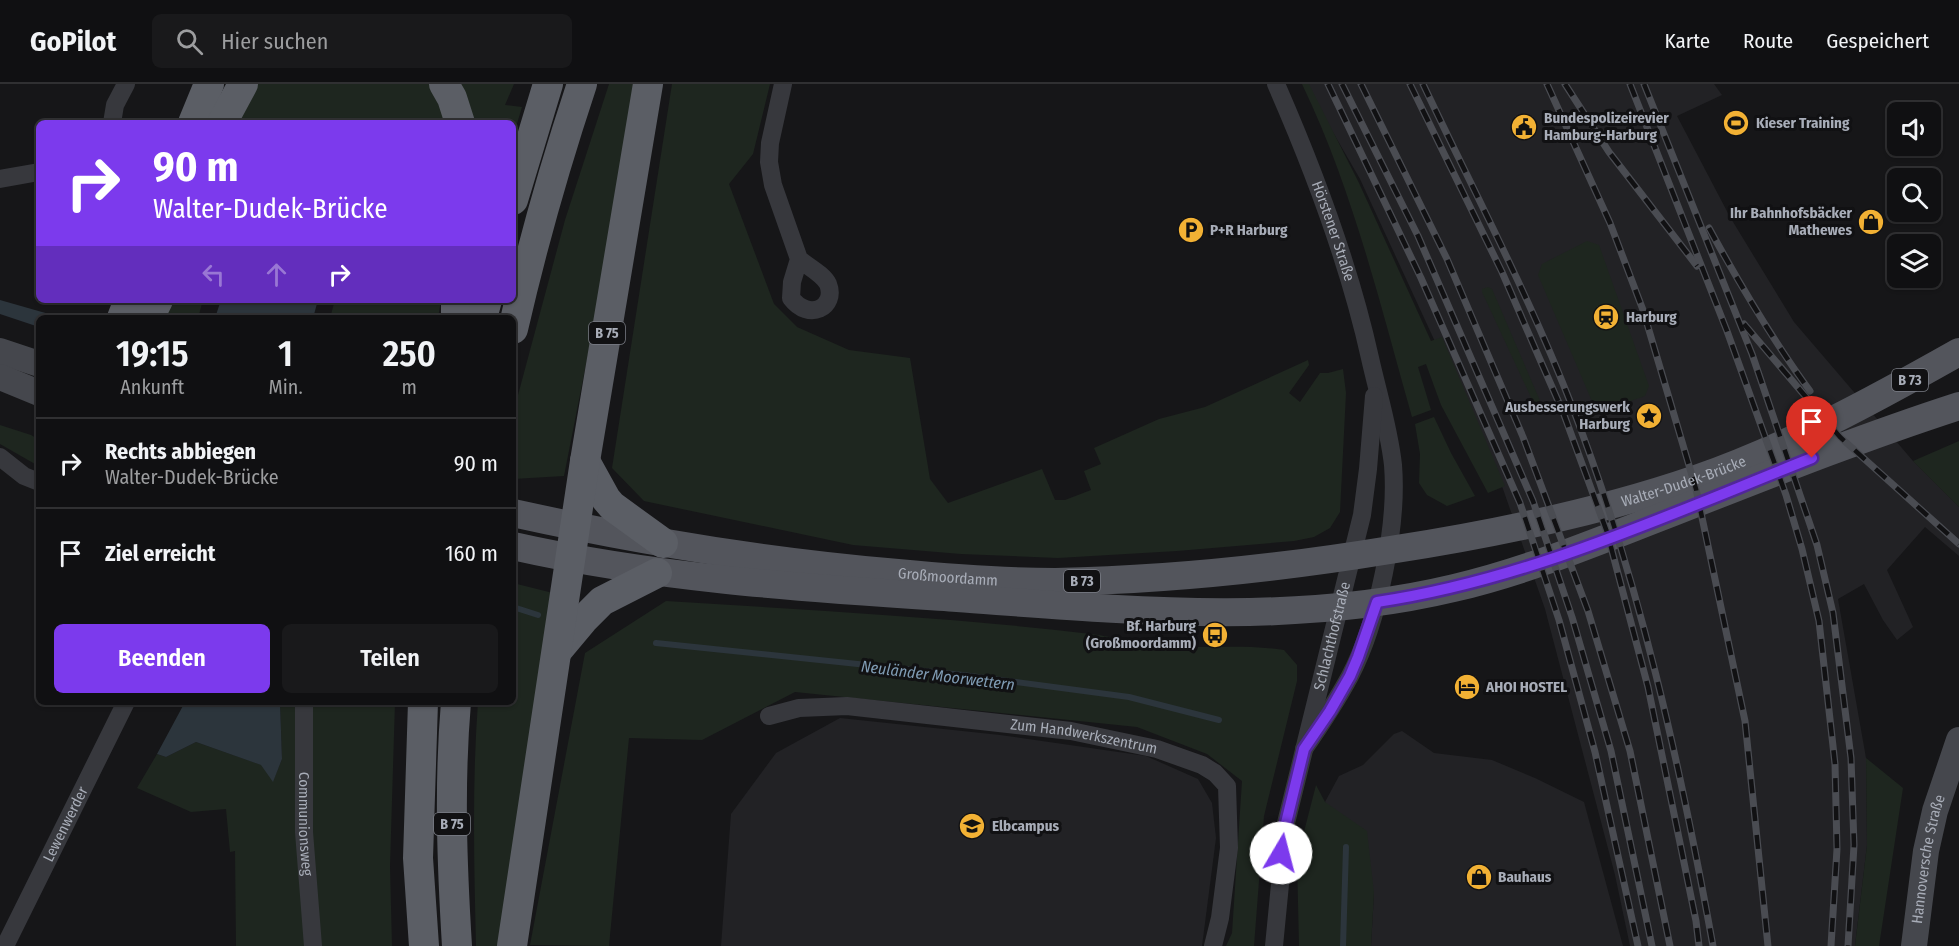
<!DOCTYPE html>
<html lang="de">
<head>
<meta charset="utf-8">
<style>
  :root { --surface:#101012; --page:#19191b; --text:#f1f3f6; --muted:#9c9d9f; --line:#303032; --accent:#7c3aed }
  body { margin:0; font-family:"Fira Sans Condensed",sans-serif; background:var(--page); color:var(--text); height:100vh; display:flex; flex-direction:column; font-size:22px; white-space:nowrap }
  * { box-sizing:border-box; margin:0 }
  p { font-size:20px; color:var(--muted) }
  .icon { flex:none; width:33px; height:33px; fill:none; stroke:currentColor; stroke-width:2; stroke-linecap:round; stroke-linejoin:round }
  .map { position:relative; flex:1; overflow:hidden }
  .panel { position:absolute; left:36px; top:231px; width:480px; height:390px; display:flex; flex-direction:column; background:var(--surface); border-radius:9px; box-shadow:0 2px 4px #0004,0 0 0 2px var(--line) }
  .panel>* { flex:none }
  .top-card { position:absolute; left:36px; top:36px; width:480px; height:183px; border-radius:9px; box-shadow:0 2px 4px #0004,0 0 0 2px var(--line); background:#7c3aed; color:#fff; overflow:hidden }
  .controls { position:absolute; left:1887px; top:18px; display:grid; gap:12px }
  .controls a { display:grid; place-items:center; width:54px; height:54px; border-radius:9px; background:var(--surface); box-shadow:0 2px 4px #0004,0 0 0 2px var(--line); font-size:30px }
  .pin { position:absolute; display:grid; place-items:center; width:51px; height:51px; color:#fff; margin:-62px -26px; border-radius:50% 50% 50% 0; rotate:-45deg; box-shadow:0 0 6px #0007 }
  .pin .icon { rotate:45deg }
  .me { position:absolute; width:66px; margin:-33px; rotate:8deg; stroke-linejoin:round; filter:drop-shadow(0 0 4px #0008) }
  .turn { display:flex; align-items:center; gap:21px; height:126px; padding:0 18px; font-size:27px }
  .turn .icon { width:78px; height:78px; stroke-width:2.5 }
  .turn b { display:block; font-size:42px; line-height:51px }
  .lanes { display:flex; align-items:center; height:57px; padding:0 18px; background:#0003; justify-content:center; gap:30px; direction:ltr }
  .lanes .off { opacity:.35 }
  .eta { display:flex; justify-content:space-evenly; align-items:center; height:102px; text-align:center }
  .eta b { font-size:36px; font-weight:600; line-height:42px }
  .primary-button { display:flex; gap:12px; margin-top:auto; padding:12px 18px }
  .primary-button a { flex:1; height:69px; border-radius:9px; background:var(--accent); color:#fff; font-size:24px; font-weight:600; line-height:69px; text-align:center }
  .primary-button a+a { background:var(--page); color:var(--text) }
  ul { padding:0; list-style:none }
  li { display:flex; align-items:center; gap:18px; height:90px; padding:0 18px; border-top:2px solid var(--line) }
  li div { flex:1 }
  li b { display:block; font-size:22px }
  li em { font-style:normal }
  header { display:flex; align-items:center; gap:36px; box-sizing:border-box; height:84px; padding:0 30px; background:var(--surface); border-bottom:2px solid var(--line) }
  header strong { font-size:28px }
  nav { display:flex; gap:33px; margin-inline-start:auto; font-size:21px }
  .search { width:420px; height:54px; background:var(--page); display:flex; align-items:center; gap:15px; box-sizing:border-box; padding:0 21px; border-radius:9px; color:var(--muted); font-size:22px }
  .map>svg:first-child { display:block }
  .built { fill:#222225 }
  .green { fill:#1e261f }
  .water { fill:#2c353c }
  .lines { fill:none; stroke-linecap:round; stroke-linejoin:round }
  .stream { stroke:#2c353c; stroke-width:6 }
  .minor { stroke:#37383d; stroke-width:18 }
  .secondary { stroke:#45474d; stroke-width:26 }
  .primary { stroke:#53555c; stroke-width:28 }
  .trunk { stroke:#5b5e65; stroke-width:30 }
  .rail-casing { stroke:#4a4c52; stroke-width:7 }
  .rail { stroke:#111113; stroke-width:4.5; stroke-dasharray:14; stroke-linecap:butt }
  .route-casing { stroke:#51269a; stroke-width:15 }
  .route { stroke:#7c3aed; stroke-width:10 }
  .labels { text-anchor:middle; stroke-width:6; stroke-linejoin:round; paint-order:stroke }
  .shield { fill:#111113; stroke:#7b7e86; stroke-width:1.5 }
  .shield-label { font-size:14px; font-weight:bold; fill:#a8adb8 }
  .poi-label { font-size:15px; font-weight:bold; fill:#a8adb8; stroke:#111113; text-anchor:start }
  .street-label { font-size:15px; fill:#a8adb8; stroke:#111113 }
  .water-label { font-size:16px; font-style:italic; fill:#7f9bb3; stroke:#111113 }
</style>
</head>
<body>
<header>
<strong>GoPilot</strong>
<div class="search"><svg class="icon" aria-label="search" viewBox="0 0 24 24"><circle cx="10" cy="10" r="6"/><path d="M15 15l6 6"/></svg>Hier suchen</div>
<nav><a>Karte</a><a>Route</a><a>Gespeichert</a></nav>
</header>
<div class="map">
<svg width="1959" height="862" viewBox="0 0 1959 862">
  <rect width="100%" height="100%" fill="#161618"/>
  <!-- built -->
  <g class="built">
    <polygon points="1305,0 1714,0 1722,11 1677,32 1730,133 1794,238 1913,377 1959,423 1959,472 1925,443 1887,486 1913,543 1897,556 1883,536 1864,500 1838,515 1866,674 1867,761 1855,862 1630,862 1615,791 1545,525 1503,405 1360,95"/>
    <polygon points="840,634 1000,651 1146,672 1198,695 1212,719 1216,754 1202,862 721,862 731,730 776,669"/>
    <polygon points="1402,647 1434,669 1492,676 1535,694 1584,718 1623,862 1371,862 1374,809 1325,718 1339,692 1363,681 1394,650"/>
  </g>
  <!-- green -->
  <g class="green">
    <polygon points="256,0 429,0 449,39 233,39"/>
    <polygon points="457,0 514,0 505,21 522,23 513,53 513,39 474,39"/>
    <polygon points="609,0 638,0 610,158 564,392 513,395 514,326 565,136"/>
    <polygon points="672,0 770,0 753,70 729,100 774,220 797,243 849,266 910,274 930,395 948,419 1042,385 1055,416 1065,416 1091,406 1084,387 1101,380 1094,364 1159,335 1205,323 1308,276 1309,281 1289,309 1300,318 1320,289 1328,289 1343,285 1346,309 1340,428 1330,444 1314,453 1294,457 1177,467 1058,474 961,470 853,461 644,417 612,384"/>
    <path d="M1302 0H1309L1359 99 1431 257 1442 253 1505 402 1488 409 1441 321 1426 280 1418 283 1431 326 1412 333C1380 220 1353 106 1302 0Z"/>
    <polygon points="1587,157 1599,161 1649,302 1645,312 1597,329 1538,191 1542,180"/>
    <polygon points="1488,203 1492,205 1541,319 1539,322 1535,322 1482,208 1482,205"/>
    <polygon points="169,216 203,216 198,234 165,234"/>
    <polygon points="335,216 441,216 438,234 330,234"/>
    <polygon points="1434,333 1451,369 1475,412 1447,422 1427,411 1419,399 1420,370 1415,340"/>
    <polygon points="0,341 31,351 39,356 39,368 35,380 0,360"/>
    <polygon points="1959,357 1959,423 1913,377"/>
    <path d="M513 499 553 509 501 862H476C474 781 472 699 478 618H513Z"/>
    <path d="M666 517C807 526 949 533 1091 550 1110 552 1129 558 1149 561 1194 566 1240 559 1284 566L1297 581V597L1264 732 1254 862H1226L1232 849 1242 697 1207 670 1137 643 795 608 702 656 629 654 609 862 530 861 585 569Z"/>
    <polygon points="280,618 395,618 390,782 392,862 236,862 235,767 230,768 226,725 191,728 137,704 157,670 166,673 196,658 262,681 273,697 282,675"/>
    <polygon points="1866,674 1903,704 1879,862 1855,862 1867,761"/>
    <polygon points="1316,701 1325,718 1367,747 1374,809 1371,862 1299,862 1297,775"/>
  </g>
  <!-- water -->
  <g class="water">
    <polygon points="0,216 63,234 39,234 39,243 0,230"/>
    <polygon points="221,216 318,216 313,234 215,234"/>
    <polygon points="185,618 280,618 282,675 273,698 261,681 196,658 166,673 157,670"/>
  </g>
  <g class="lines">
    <!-- stream -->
    <g class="stream">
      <polyline points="513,523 538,531"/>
      <polyline points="656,559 963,591 1129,613 1219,636"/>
      <polyline points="1343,862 1346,763"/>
    </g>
    <!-- minor -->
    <g class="minor">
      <path d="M783 0 770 59 769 78 773 101 799 175 792 198 791 214C809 238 837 223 828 200 823 190 807 182 799 175"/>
      <path id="s1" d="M1276 0C1315 89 1349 179 1370 274 1378 310 1389 344 1393 381 1398 442 1378 538 1350 592 1336 618 1320 642 1304 665"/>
      <polyline points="112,39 115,21 126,0"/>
      <polyline points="0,95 39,88"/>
      <polyline points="0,373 24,392 39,398"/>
      <path id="s2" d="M304 618V748L313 862"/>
      <path id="s3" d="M769 632 799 624 847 622 1071 647 1157 665 1202 681 1215 689 1227 702 1229 764 1220 834 1213 862"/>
      <path id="s4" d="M5 862 126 618"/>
      <path id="s5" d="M1274 862 1286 739 1362 431 1368 385 1374 312"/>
    </g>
    <!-- secondary -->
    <g class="secondary">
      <polyline points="0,267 39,280"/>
      <polyline points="0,293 39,309"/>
      <path id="s6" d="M1914 862 1926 767 1935 727 1959 656"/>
    </g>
    <!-- primary -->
    <g class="primary">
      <path id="s7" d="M513 429C640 457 768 478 898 489 950 494 1002 498 1055 498 1167 496 1280 484 1390 466 1494 450 1597 429 1696 395 1788 363 1874 316 1959 268"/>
      <path d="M513 462C659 495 808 504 957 514 1123 526 1291 543 1454 504 1527 487 1596 458 1666 431 1763 393 1860 354 1959 322"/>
    </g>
    <!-- trunk -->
    <g class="trunk">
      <polyline points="444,0 452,14 460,39"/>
      <polyline points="193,39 209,0"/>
      <polyline points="222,39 243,0"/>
      <polyline points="513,116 548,0"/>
      <polyline points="456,216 456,234"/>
      <polyline points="122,234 129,216"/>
      <polyline points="149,234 158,216"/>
      <polyline points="482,234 487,216"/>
      <path d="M513 245C532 162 555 81 582 0"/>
      <polyline points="585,377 606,415 612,422 663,459"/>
      <polyline points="557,567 583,536 602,517 657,489"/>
      <polyline points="423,618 418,774 424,862"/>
      <path d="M456 618C449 700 452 781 457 862"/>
      <polyline points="512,862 585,377 648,0"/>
    </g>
    <!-- rail casing -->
    <g class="rail-casing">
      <g id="rail">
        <polyline points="1328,0 1421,194 1520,419 1559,536 1595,668 1638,862"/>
        <polyline points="1342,0 1418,152 1533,417 1572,533 1611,667 1652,862"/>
        <polyline points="1361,0 1447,175 1523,353 1588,527 1630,667 1670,862"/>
        <polyline points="1410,0 1502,188 1538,271 1563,328 1607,448 1648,603 1696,837 1699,862"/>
        <path d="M1423 0C1474 108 1530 213 1573 325 1640 498 1680 680 1713 862"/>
        <polyline points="1547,0 1610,139 1643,226 1696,405 1745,637 1768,862"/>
        <polyline points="1565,0 1609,68 1697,182"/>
        <polyline points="1630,0 1727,247 1786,411 1802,465 1819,537 1835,680 1837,765 1831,862"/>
        <polyline points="1644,0 1752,270 1817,461 1833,529 1851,674 1854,761 1848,862"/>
        <path d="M1709 144C1740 201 1772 255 1810 307"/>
        <polyline points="1744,240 1840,353 1959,460"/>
      </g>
    </g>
    <!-- rail -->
    <use href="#rail" class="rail"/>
  </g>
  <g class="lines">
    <!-- route casing -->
    <g class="route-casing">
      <path id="route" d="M1281 769 1286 739 1304 665 1330 627 1350 592 1358 573 1377 518C1528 496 1670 430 1812 374"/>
    </g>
    <!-- route -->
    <use href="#route" class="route"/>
  </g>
  <!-- icons -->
  <defs>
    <g id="stadium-disc" transform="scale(1.35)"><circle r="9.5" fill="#f2b134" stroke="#111113"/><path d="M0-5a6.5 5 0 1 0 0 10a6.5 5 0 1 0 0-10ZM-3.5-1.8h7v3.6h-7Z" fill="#111"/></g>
    <g id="civic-disc" transform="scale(1.35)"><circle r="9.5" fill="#f2b134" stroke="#111113"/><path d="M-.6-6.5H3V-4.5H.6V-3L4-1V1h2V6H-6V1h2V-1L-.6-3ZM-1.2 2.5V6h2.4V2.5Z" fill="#111"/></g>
    <g id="shop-disc" transform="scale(1.35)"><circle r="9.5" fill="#f2b134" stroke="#111113"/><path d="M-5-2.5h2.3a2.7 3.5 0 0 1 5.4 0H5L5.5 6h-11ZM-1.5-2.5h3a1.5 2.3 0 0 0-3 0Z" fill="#111"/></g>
    <g id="parking-disc" transform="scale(1.35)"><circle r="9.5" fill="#f2b134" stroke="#111113"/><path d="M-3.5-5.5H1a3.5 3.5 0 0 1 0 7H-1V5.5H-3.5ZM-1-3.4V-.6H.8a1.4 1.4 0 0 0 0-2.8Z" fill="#111"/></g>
    <g id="station-disc" transform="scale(1.35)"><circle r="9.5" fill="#f2b134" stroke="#111113"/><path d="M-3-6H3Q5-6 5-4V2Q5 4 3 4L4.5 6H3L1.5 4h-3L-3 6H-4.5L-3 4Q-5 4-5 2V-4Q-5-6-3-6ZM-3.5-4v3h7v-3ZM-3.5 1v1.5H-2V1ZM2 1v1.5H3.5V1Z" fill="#111"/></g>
    <g id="sight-disc" transform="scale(1.35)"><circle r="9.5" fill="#f2b134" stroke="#111113"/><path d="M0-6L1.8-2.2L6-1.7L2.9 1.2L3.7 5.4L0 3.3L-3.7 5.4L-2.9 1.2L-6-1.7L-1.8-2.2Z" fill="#111"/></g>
    <g id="bus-disc" transform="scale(1.35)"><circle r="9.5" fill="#f2b134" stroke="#111113"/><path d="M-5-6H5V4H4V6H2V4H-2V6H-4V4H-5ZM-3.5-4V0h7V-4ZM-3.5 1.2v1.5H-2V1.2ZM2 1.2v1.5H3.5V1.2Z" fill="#111"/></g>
    <g id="hotel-disc" transform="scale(1.35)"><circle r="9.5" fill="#f2b134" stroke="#111113"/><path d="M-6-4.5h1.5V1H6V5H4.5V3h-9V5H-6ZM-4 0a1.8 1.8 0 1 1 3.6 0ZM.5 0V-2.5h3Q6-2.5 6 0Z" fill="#111"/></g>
    <g id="university-disc" transform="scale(1.35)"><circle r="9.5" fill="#f2b134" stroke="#111113"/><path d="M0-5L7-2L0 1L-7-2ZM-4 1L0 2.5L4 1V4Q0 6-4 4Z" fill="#111"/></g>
  </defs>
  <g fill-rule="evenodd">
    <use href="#stadium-disc" x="1736" y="39"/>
    <use href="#civic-disc" x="1524" y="43"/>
    <use href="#shop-disc" x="1871" y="138"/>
    <use href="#parking-disc" x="1191" y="146"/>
    <use href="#station-disc" x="1606" y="233"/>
    <use href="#sight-disc" x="1649" y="332"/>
    <use href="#bus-disc" x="1215" y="551"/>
    <use href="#hotel-disc" x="1467" y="603"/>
    <use href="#university-disc" x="972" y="742"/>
    <use href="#shop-disc" x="1479" y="793"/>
  </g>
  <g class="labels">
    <!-- shield labels -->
    <g class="shield">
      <rect x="589" y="238" width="36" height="22" rx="4.5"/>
      <rect x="1892" y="285" width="36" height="22" rx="4.5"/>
      <rect x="1064" y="486" width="36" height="22" rx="4.5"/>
      <rect x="434" y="729" width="36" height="22" rx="4.5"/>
    </g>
    <g class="shield-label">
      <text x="607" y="254">B 75</text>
      <text x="1910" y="301">B 73</text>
      <text x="1082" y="502">B 73</text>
      <text x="452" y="745">B 75</text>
    </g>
    <!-- poi labels -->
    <g class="poi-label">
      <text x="1544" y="39">Bundespolizeirevier<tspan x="1544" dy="17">Hamburg-Harburg</tspan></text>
      <text x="1756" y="44">Kieser Training</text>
      <text x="1852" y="134" text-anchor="end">Ihr Bahnhofsbäcker<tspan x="1852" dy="17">Mathewes</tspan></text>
      <text x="1210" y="151">P+R Harburg</text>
      <text x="1626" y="238">Harburg</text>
      <text x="1630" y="328" text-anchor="end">Ausbesserungswerk<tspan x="1630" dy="17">Harburg</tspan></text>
      <text x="1196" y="547" text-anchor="end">Bf. Harburg<tspan x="1196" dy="17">(Großmoordamm)</tspan></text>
      <text x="1486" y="608">AHOI HOSTEL</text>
      <text x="992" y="747">Elbcampus</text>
      <text x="1498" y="798">Bauhaus</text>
    </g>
    <!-- street labels -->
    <g class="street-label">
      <text dy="5" stroke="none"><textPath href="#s1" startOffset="158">Hörstener Straße</textPath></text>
      <text dy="5" stroke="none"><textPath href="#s7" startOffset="1186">Walter-Dudek-Brücke</textPath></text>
      <text dy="5" stroke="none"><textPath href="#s7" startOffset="440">Großmoordamm</textPath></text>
      <text dy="5" stroke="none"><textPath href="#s5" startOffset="316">Schlachthofstraße</textPath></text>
      <text dy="5" stroke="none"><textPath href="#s3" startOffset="318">Zum Handwerkszentrum</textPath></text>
      <text dy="5" stroke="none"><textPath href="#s4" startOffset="136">Lewenwerder</textPath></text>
      <text dy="5" stroke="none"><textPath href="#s2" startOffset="122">Communionsweg</textPath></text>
      <text dy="5" stroke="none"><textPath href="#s6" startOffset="88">Hannoversche Straße</textPath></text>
    </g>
    <!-- water labels -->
    <g class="water-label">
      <text transform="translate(938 591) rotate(7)" y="6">Neuländer Moorwettern</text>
    </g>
  </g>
</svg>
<div class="controls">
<a><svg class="icon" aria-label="sound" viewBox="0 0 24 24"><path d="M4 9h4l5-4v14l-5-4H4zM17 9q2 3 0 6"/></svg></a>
<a><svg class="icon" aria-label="search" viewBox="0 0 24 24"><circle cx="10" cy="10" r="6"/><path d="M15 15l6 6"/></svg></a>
<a><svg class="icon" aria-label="layers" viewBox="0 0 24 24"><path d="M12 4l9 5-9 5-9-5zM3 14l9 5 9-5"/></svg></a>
</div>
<div class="pin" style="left:1812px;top:374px;background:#d93025"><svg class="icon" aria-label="arrive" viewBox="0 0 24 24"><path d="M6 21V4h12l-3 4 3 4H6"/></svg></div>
<svg class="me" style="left:1281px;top:769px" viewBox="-20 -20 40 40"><circle r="19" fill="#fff"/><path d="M0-13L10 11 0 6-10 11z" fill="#7c3aed"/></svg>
<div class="top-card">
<div class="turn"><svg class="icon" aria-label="right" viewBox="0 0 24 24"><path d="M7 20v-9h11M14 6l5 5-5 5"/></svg><div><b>90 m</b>Walter-Dudek-Brücke</div></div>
<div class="lanes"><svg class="icon off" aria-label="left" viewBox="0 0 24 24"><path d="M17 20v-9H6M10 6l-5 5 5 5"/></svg><svg class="icon off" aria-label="ahead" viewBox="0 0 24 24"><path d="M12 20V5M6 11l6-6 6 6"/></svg><svg class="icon" aria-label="right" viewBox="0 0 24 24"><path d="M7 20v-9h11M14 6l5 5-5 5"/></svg></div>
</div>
<section class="panel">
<div class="eta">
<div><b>19:15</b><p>Ankunft</p></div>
<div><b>1</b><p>Min.</p></div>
<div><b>250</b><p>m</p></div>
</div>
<ul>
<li><svg class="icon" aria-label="right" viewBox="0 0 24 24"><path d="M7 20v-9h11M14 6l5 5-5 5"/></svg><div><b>Rechts abbiegen</b><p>Walter-Dudek-Brücke</p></div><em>90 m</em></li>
<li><svg class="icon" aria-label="arrive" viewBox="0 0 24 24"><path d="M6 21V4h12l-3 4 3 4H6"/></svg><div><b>Ziel erreicht</b></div><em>160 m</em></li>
</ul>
<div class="primary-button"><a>Beenden</a><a>Teilen</a></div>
</section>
</div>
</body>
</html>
